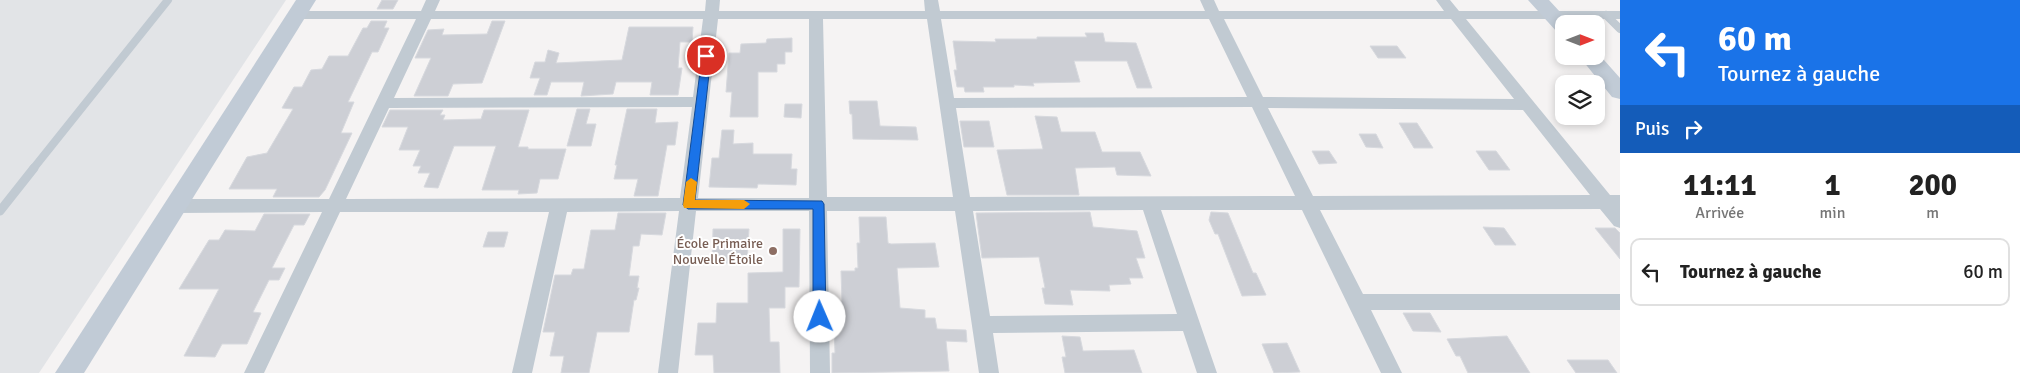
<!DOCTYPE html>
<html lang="fr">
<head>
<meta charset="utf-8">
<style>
  :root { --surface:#fff; --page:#f2f2f2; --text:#222; --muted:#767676; --line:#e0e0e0 }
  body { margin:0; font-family:Signika,sans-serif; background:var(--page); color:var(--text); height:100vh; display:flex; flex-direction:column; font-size:19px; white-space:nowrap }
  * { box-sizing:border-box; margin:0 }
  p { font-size:16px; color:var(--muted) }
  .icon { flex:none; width:28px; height:28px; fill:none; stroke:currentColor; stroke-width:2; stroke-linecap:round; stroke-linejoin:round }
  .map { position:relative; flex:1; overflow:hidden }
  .drawer { display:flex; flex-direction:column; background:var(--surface); width:400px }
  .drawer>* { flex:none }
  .guide { background:#1a73e8; color:#fff; overflow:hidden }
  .needle { width:32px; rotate:90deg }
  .buttons { position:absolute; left:1555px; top:15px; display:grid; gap:10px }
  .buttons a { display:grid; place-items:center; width:50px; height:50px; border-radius:10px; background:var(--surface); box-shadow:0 2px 8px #0003; font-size:25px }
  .pin { position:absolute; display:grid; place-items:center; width:42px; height:42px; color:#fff; margin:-21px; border:2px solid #fff; border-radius:50%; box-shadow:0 1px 5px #0007 }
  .me { position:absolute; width:55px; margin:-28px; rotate:359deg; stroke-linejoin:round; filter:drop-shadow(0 0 4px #0008) }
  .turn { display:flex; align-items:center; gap:18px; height:105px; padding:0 15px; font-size:22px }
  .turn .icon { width:65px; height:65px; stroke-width:2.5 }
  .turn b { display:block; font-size:35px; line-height:42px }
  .then { display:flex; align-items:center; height:48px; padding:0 15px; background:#0003; gap:10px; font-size:19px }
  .eta { display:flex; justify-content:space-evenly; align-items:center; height:85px; text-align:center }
  .eta b { font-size:30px; font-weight:700; line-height:35px }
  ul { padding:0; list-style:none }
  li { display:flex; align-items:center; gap:15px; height:68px; margin:0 10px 8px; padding:0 5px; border:2px solid var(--line); border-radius:10px }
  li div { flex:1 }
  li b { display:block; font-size:19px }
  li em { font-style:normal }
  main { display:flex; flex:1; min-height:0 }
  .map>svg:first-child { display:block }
  .airport { fill:#e2e4e7 }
  .building { fill:#cdcfd5; stroke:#d7d9de }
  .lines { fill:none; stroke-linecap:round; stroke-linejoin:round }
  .lane-far1 { stroke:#c1cad2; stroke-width:8 }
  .lane { stroke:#c1cad2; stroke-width:9 }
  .street { fill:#c1cad2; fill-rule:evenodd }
  .secondary { fill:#c1cbd6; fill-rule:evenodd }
  .route { fill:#1a73e8; stroke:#114b97 }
  .slow { fill:#f59e0b }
  .education-dot { fill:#8d6e63; stroke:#fff; stroke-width:2 }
  .labels { text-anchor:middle; stroke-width:4; stroke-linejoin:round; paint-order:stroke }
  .education-label { font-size:14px; fill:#785e54; stroke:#fff; text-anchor:end }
</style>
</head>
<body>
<main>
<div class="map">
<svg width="1620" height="373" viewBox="0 0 1620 373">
  <rect width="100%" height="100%" fill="#f5f3f3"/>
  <!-- airport -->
  <polygon class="airport" points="0,0 286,0 39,373 0,373"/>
  <!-- building -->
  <g class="building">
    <polygon points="382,0 398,0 393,9 377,9"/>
    <polygon points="371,21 387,21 384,28 389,28 378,52 372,52 348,102 354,102 341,133 352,133 325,190 319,197 273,197 277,189 229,189 247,157 267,153 293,109 282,108 294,87 302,87 311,70 322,69 329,56 348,56 363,28 367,28"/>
    <polygon points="492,21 505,21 482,83 453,84 448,96 414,96 431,58 415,58 428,30 444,29 442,35 487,34"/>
    <polygon points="629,27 693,27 692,42 680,42 678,68 682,68 678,95 650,95 652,82 616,82 613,94 581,96 584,82 551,82 547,95 534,95 540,78 530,78 535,62 545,62 548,50 559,53 556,63 622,60"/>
    <polygon points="1085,33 1103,33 1105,42 1136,43 1152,88 1137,88 1127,61 1074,61 1080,82 1033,83 1034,86 1014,85 1014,87 983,87 984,92 965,92 964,87 957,87 954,70 957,70 953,41 996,42 995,39 1037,39 1037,37 1087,37"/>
    <polygon points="792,38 792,52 785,52 785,64 777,64 777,72 758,72 758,117 730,117 732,92 726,92 729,53 740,53 741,44 766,43 767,39"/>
    <polygon points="1370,46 1397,46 1406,58 1378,58"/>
    <polygon points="849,101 877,101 880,126 916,127 918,140 853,139 852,114 850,114"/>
    <polygon points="785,104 802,104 801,118 784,117"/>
    <polygon points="577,109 590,109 586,124 596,124 591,146 567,146"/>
    <polygon points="627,109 657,109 655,123 678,122 675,145 667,145 658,196 634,196 638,179 614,179 617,165 615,165"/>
    <polygon points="390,110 443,110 440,115 445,115 443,120 481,119 484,110 529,110 518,147 528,147 528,149 566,149 558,179 540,179 537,193 518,194 519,190 482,190 496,146 454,146 438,188 424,187 430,173 418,173 421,166 413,166 420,150 399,150 408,127 382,127"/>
    <polygon points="1035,116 1057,117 1061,132 1095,132 1102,152 1140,152 1151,176 1117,175 1115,167 1075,168 1079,195 1007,195 997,150 1043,149"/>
    <polygon points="960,121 989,121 994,147 964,147"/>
    <polygon points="1399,123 1417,123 1433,148 1414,148"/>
    <polygon points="722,130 734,130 733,144 753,143 753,154 792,154 791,169 797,169 796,185 758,184 757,188 709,187 712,158 719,158"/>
    <polygon points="1359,134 1376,134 1383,148 1366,147"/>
    <polygon points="1312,151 1329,151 1337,163 1319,164"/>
    <polygon points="1476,151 1496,151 1510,170 1489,170"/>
    <polygon points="1090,212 1093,227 1137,231 1145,258 1136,258 1143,278 1129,278 1131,284 1109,285 1110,291 1070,290 1073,305 1045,304 1042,288 1045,288 1039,257 982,258 976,213"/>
    <polygon points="1211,212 1228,213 1253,273 1256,273 1266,295 1242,296 1218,234 1215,234 1209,220"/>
    <polygon points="618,213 666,213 662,235 641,234 639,246 633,246 629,276 639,276 637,288 639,288 636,300 634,300 629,332 597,332 589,373 561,373 564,356 550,356 555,332 543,332 555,275 571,275 573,269 584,269 591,230 615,230"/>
    <polygon points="264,214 310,214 304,225 294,225 272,268 285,268 279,280 269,280 253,312 261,313 247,344 222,344 215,357 184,356 219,289 179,289 209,240 219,240 225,230 255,231"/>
    <polygon points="859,217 886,217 888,243 891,244 935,243 939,267 897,268 900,308 925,310 925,318 935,318 937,329 966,330 967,342 946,341 949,371 832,373 832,353 835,353 833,301 842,301 841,271 855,271 855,268 858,268 857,243 860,243"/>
    <polygon points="1483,227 1504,228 1516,245 1495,245"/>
    <polygon points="1595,228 1615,228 1620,233 1620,259"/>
    <polygon points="713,229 749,229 747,263 712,264"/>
    <polygon points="783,229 800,229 799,287 785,287 785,308 769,308 770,342 779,342 780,373 714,373 713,355 695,355 698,323 716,323 717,303 748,303 748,273 783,272"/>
    <polygon points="488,232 508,232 504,247 483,247"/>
    <polygon points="1403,313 1430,313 1441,332 1413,331"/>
    <polygon points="1062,336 1080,337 1083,351 1134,350 1142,373 1065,373 1062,357 1066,357"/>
    <polygon points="1507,336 1530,373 1468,373 1460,356 1456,356 1447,339"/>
    <polygon points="1287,343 1300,372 1274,373 1262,344"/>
    <polygon points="1567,360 1608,360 1617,373 1576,373"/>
  </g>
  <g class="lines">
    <!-- lane-far1 -->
    <g class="lane-far1">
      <polyline points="1606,15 1620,29"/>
      <polyline points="33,169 168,0"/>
    </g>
    <!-- lane -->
    <polyline class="lane" points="0,211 34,168"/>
    <!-- street -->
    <path class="street" d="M426 0H440L435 11H705L706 0H720L719 11H925L924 0H938L940 11H1205L1200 0H1214L1219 11H1444L1436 0H1450L1459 11H1620V19H1466L1610 195H1620V228L1614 226 1600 209 1320 210 1363 294H1620V310H1371L1402 373H1381L1302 210H1161L1217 373H1197L1183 331 993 333 999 373H979L955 211H827L830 373H810L809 211H696L678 373H658L679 211 567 212 532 373H512L549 212H340L264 373H244L322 212 175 213 169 211 166 206 169 201 175 199H329L416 19H296L291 18 289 15 291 12 296 11H421ZM431 19H703L693 97 394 98ZM718 19H809V198H698ZM823 19H927L953 197H827ZM941 19H1209L1247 97 954 98ZM1224 19H1451L1514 99 1263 97ZM692 107 680 198 346 199 389 108ZM1252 107 1295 196 970 197 956 108ZM1268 108 1523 110 1590 195 1313 196ZM1143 210 1177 314 990 316 973 211Z"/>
    <!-- secondary -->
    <g class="secondary">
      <polygon points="296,0 316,0 84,373 55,373"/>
      <polygon points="1528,0 1549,0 1571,24 1564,24 1564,34 1557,32"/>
      <polygon points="1596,51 1620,78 1620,99 1612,97 1579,56 1596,56"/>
    </g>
  </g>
  <!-- route -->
  <polygon class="route" points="706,53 711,56 695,200 822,201 824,204 826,317 824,321 820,322 815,321 813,317 813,209 688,209 683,205 702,56"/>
  <!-- slow -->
  <polygon class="slow" points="691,178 697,182 695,200 744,200 750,204 744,209 684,208 683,205 686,182"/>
  <!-- markers -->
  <circle class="education-dot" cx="773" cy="251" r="5"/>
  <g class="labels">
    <!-- education labels -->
    <g class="education-label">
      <text x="763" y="248">École Primaire<tspan x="763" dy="16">Nouvelle Étoile</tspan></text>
    </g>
  </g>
</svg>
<div class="buttons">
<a><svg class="needle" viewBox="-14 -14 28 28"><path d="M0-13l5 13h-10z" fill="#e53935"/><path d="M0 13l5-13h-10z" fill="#767676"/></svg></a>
<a><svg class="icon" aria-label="layers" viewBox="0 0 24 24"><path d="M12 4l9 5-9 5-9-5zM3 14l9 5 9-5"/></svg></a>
</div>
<div class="pin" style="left:706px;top:56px;background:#d93025"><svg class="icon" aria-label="arrive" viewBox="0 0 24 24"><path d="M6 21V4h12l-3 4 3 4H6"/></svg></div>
<svg class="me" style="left:820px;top:317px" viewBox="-20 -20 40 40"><circle r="19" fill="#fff"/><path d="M0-13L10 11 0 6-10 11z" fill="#1a73e8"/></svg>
</div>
<section class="drawer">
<div class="guide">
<div class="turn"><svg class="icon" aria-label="left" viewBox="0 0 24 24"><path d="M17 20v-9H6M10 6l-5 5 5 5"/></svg><div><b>60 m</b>Tournez à gauche</div></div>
<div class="then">Puis<svg class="icon" aria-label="right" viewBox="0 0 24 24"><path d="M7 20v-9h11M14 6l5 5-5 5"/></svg></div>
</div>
<div class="eta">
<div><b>11:11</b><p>Arrivée</p></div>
<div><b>1</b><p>min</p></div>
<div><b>200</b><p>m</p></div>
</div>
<ul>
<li><svg class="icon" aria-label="left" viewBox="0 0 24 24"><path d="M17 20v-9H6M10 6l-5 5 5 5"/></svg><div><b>Tournez à gauche</b></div><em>60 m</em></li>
</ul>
</section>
</main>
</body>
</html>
